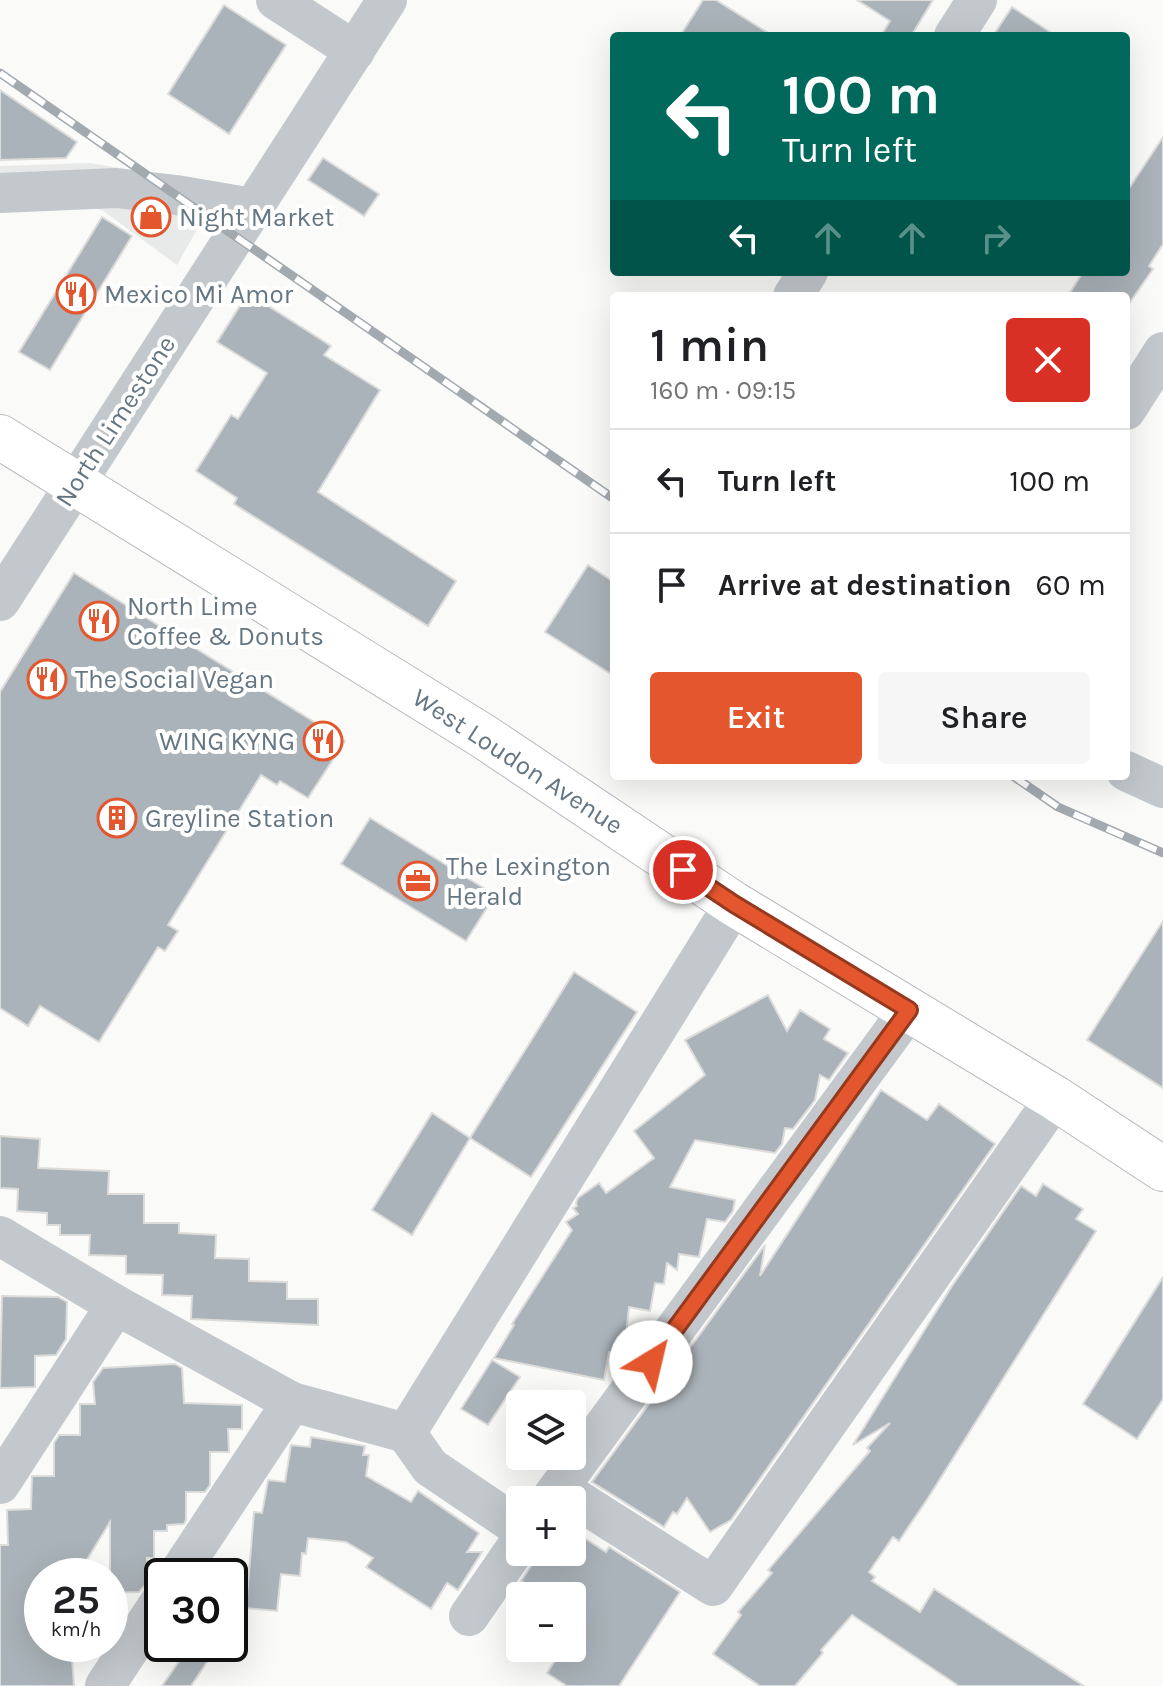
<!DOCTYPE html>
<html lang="en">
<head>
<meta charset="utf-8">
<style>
  :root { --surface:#fff; --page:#f6f6f6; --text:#202124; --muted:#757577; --line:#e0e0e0; --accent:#e4572e }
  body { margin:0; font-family:Karla,sans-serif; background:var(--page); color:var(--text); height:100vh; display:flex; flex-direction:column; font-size:30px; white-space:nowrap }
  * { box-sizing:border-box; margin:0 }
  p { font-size:26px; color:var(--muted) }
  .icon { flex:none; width:44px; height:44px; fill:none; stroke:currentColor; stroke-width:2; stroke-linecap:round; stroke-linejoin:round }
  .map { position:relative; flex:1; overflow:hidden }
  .side { position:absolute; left:610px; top:292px; width:520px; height:488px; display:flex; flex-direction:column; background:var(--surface); border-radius:8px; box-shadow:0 8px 32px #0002 }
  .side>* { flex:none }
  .hud { position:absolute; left:610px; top:32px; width:520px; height:244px; border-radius:8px; box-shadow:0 8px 32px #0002; background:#00695c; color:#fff; overflow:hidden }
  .fabs { position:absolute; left:506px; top:1390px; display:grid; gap:16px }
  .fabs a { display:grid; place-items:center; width:80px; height:80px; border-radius:8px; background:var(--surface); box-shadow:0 8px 32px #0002; font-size:40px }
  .speed { position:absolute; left:24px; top:1558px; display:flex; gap:16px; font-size:40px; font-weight:700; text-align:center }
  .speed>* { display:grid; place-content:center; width:104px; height:104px; border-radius:50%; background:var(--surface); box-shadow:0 8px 32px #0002; line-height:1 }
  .speed small { font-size:20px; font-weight:400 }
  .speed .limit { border:4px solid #111; border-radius:12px; background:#fff; color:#111 }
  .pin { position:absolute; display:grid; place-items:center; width:68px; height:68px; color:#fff; margin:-34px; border:4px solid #fff; border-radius:50%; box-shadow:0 2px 8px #0007 }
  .me { position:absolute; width:88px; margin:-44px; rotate:36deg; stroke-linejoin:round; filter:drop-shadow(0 0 6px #0008) }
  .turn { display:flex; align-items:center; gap:28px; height:168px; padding:0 40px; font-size:36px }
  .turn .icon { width:104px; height:104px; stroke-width:2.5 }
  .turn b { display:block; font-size:56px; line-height:68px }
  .lanes { display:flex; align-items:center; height:76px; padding:0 40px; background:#0003; justify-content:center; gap:40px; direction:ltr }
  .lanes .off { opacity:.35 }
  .round { display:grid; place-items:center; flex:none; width:84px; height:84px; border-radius:8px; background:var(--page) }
  .head { display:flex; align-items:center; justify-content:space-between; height:136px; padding:0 40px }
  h1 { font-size:48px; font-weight:600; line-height:60px }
  .button { display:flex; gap:16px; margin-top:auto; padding:16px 40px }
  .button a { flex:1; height:92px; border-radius:8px; background:var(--accent); color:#fff; font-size:32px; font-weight:600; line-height:92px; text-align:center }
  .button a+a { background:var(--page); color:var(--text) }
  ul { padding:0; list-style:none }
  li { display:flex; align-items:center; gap:24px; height:104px; padding:0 40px; border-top:2px solid var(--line) }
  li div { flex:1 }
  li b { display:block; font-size:30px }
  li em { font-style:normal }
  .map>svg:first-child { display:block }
  .built { fill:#e8e9e9 }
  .building { fill:#aab3b9; stroke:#dcdcda; stroke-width:2 }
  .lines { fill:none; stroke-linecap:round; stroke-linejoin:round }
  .major-casing { stroke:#b5babe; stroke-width:46 }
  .minor { stroke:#c3c8cc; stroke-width:40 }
  .major { stroke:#fff; stroke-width:44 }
  .rail-casing { stroke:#a2aab0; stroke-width:9 }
  .rail { stroke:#fff; stroke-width:6; stroke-dasharray:18; stroke-linecap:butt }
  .route-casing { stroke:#94391e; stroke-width:20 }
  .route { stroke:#e4572e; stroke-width:14 }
  .labels { text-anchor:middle; stroke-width:8; stroke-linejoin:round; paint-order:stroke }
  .poi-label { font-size:26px; fill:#657683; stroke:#fff; text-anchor:start }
  .street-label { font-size:26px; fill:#657683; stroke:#fff }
</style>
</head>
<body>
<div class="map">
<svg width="1163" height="1686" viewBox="0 0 1163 1686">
  <rect width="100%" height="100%" fill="#fafaf8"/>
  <!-- built -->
  <polygon class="built" points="90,163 132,170 200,224 177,265 102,210 47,202 0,203 0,166"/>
  <!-- building -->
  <g class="building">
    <polygon points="703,0 716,0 773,36 680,36"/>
    <polygon points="857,0 933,0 911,36 881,36 890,21"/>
    <polygon points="224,5 286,45 229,134 168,94"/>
    <polygon points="1012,7 1056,36 993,36"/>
    <polygon points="0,90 77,142 66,158 0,160"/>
    <polygon points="1163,137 1163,244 1149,266 1153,269 1126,308 1126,296 1068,296 1083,272 1126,272 1126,193"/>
    <polygon points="323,158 379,194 364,216 308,180"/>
    <polygon points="102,217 132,236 50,370 19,352"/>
    <polygon points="248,293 331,346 324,355 380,390 318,492 456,581 428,626 234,504 237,498 196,471 231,415 238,419 267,373 217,342"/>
    <polygon points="588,565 614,582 614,676 545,632"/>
    <polygon points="74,573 345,741 308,798 280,781 277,785 261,775 168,925 178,931 165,951 158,947 99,1042 40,1006 28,1026 0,1008 0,692"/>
    <polygon points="370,818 495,895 466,941 341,864"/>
    <polygon points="1163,921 1163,1088 1087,1040"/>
    <polygon points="574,972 637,1012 531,1177 470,1138"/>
    <polygon points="768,995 787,1031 800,1010 830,1029 824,1039 848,1053 829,1080 820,1075 815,1100 793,1129 785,1128 782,1144 775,1153 695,1140 670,1187 735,1200 733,1211 725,1222 707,1219 699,1257 679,1254 677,1270 667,1263 664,1284 655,1283 650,1311 629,1307 624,1354 609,1352 604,1380 494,1358 514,1325 512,1324 572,1230 566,1222 578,1214 573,1208 577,1206 576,1203 578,1198 599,1183 606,1193 654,1158 634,1131 705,1075 685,1040"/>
    <polygon points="881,1090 927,1120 939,1104 995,1144 731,1520 710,1532 687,1498 677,1514 673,1512 664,1527 592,1482 765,1245 760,1276"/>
    <polygon points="432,1113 470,1138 412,1235 372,1210"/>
    <polygon points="0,1136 40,1139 38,1168 109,1171 108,1194 144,1194 144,1223 179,1223 179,1233 216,1235 215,1258 249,1259 249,1281 287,1282 287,1299 318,1299 318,1325 191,1319 192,1296 162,1295 163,1275 126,1274 126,1256 89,1255 90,1235 60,1235 60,1225 47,1225 47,1213 17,1211 18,1189 0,1188"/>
    <polygon points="1043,1184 1083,1209 1076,1219 1096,1231 928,1498 899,1541 893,1537 869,1572 875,1577 872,1581 920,1612 934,1589 1084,1686 959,1686 852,1615 821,1650 823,1653 795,1686 760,1686 713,1654 741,1615 738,1612 772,1573 768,1570 870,1451 867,1448 890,1423 853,1445 952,1286 1021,1186 1036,1196"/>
    <polygon points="1163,1277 1163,1399 1137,1439 1083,1404"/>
    <polygon points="2,1296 58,1297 67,1302 66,1339 56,1355 35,1356 35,1387 0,1388"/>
    <polygon points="492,1360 520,1377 488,1425 461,1409"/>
    <polygon points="175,1364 182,1368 184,1403 242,1405 242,1429 228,1429 229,1452 210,1452 210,1485 205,1492 186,1492 186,1520 184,1524 167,1525 167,1531 154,1531 154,1558 147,1558 148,1582 139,1592 110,1593 110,1522 77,1576 42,1576 42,1647 71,1645 74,1686 0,1686 0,1545 8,1545 7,1510 31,1509 32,1476 54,1476 54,1443 59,1435 80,1435 80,1404 95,1404 93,1382 103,1368"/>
    <polygon points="311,1437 365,1446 363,1455 369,1455 366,1476 411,1502 418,1491 479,1533 467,1552 482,1552 458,1590 447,1583 431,1609 366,1567 373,1558 346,1542 308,1538 306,1554 302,1553 300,1576 281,1574 277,1611 246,1608 254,1512 262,1513 268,1480 285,1482 291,1445 310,1447"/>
    <polygon points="572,1530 606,1552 609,1547 680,1592 619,1686 567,1686 547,1673 563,1648 572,1648 572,1634 582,1618 572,1612 572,1596 519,1596 526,1584 521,1581 540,1552 572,1552"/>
    <polygon points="191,1644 207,1644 207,1662 191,1686 162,1686"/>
  </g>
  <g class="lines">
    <!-- major casing -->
    <g class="major-casing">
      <polyline id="major" points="0,437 483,736 734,904 1055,1098 1163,1169"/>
    </g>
    <!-- minor -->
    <g class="minor">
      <polyline points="276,0 355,51"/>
      <polyline points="954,36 977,0"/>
      <polyline points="0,193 116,188 176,195 252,208"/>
      <polyline points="793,296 808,272"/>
      <polyline points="1126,410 1163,352"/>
      <polyline points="0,601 387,0"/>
      <polyline points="1126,771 1163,788"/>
      <polyline points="0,1236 116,1305 292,1402 177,1576"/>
      <polyline points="292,1402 406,1433 430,1467 520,1528"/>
      <polyline points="406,1433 734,904"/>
      <polyline points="0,1484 116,1305"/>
      <polyline points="559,1488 713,1586 1055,1098"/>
      <polyline points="550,1500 909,1010"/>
      <polyline points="469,1616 520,1542"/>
      <polyline points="105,1686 162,1599"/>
    </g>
    <!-- major -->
    <use href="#major" class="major"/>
    <!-- rail casing -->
    <g class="rail-casing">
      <g id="rail">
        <polyline points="0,73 614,499"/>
        <polyline points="1013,776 1058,807 1163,853"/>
      </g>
    </g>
    <!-- rail -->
    <use href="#rail" class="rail"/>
  </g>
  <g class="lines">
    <!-- route casing -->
    <g class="route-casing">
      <polyline id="route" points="651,1362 909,1010 734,904 683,870"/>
    </g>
    <!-- route -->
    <use href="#route" class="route"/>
  </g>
  <!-- icons -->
  <defs>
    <g id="shop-ring" transform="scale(2)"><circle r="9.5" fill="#fff" stroke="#e4572e" stroke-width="1.5"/><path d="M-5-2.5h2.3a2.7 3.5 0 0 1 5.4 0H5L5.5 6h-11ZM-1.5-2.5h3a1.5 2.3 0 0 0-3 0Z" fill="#e4572e"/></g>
    <g id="restaurant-ring" transform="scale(2)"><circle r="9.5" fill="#fff" stroke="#e4572e" stroke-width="1.5"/><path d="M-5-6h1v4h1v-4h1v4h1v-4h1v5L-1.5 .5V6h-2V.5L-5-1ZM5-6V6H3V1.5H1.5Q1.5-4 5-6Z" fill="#e4572e"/></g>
    <g id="building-ring" transform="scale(2)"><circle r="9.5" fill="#fff" stroke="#e4572e" stroke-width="1.5"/><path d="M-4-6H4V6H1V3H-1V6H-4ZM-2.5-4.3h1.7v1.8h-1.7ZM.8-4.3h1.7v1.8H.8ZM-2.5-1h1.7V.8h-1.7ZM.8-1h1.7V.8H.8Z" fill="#e4572e"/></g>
    <g id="office-ring" transform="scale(2)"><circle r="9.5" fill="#fff" stroke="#e4572e" stroke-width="1.5"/><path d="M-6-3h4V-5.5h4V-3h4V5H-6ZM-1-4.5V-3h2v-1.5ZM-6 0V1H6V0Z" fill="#e4572e"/></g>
  </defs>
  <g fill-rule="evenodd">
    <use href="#shop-ring" x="151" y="217"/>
    <use href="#restaurant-ring" x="76" y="294"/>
    <use href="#restaurant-ring" x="99" y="621"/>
    <use href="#restaurant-ring" x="47" y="679"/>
    <use href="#restaurant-ring" x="323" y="741"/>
    <use href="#building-ring" x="117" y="818"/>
    <use href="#office-ring" x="418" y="881"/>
  </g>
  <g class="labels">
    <!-- poi labels -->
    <g class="poi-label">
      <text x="179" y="226">Night Market</text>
      <text x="104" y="303">Mexico Mi Amor</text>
      <text x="127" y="615">North Lime<tspan x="127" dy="30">Coffee &amp; Donuts</tspan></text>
      <text x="75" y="688">The Social Vegan</text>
      <text x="295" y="750" text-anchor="end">WING KYNG</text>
      <text x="145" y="827">Greyline Station</text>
      <text x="446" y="875">The Lexington<tspan x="446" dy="30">Herald</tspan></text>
    </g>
    <!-- street labels -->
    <g class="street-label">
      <text transform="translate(115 421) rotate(-57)" y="9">North Limestone</text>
      <text transform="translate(518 761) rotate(33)" y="9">West Loudon Avenue</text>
    </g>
  </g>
</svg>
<div class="fabs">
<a><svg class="icon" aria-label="layers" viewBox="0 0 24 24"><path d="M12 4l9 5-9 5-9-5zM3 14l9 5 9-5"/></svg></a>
<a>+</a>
<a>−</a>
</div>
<div class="speed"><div>25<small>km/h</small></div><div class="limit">30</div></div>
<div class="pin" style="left:683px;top:870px;background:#d93025"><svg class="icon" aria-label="arrive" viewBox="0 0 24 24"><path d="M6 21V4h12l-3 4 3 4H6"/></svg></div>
<svg class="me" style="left:651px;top:1362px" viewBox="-20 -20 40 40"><circle r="19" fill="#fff"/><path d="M0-13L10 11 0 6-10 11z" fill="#e4572e"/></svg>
<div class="hud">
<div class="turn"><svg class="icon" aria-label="left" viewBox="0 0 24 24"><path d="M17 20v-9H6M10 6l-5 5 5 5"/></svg><div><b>100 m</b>Turn left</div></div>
<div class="lanes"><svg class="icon" aria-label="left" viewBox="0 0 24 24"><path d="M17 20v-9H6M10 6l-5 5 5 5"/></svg><svg class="icon off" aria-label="ahead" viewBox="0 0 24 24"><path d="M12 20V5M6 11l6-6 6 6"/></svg><svg class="icon off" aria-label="ahead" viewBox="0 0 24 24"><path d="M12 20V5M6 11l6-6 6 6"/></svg><svg class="icon off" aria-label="right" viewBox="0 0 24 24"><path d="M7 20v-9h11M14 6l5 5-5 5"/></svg></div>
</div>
<section class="side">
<div class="head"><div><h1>1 min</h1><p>160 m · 09:15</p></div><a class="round" style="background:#d93025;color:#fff"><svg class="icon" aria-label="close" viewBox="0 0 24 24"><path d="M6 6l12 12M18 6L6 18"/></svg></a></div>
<ul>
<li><svg class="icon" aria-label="left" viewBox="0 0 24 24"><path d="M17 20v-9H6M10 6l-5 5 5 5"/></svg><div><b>Turn left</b></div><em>100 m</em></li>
<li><svg class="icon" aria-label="arrive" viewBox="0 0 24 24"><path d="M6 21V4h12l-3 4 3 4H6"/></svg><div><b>Arrive at destination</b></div><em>60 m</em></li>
</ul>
<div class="button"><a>Exit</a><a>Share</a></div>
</section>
</div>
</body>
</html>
